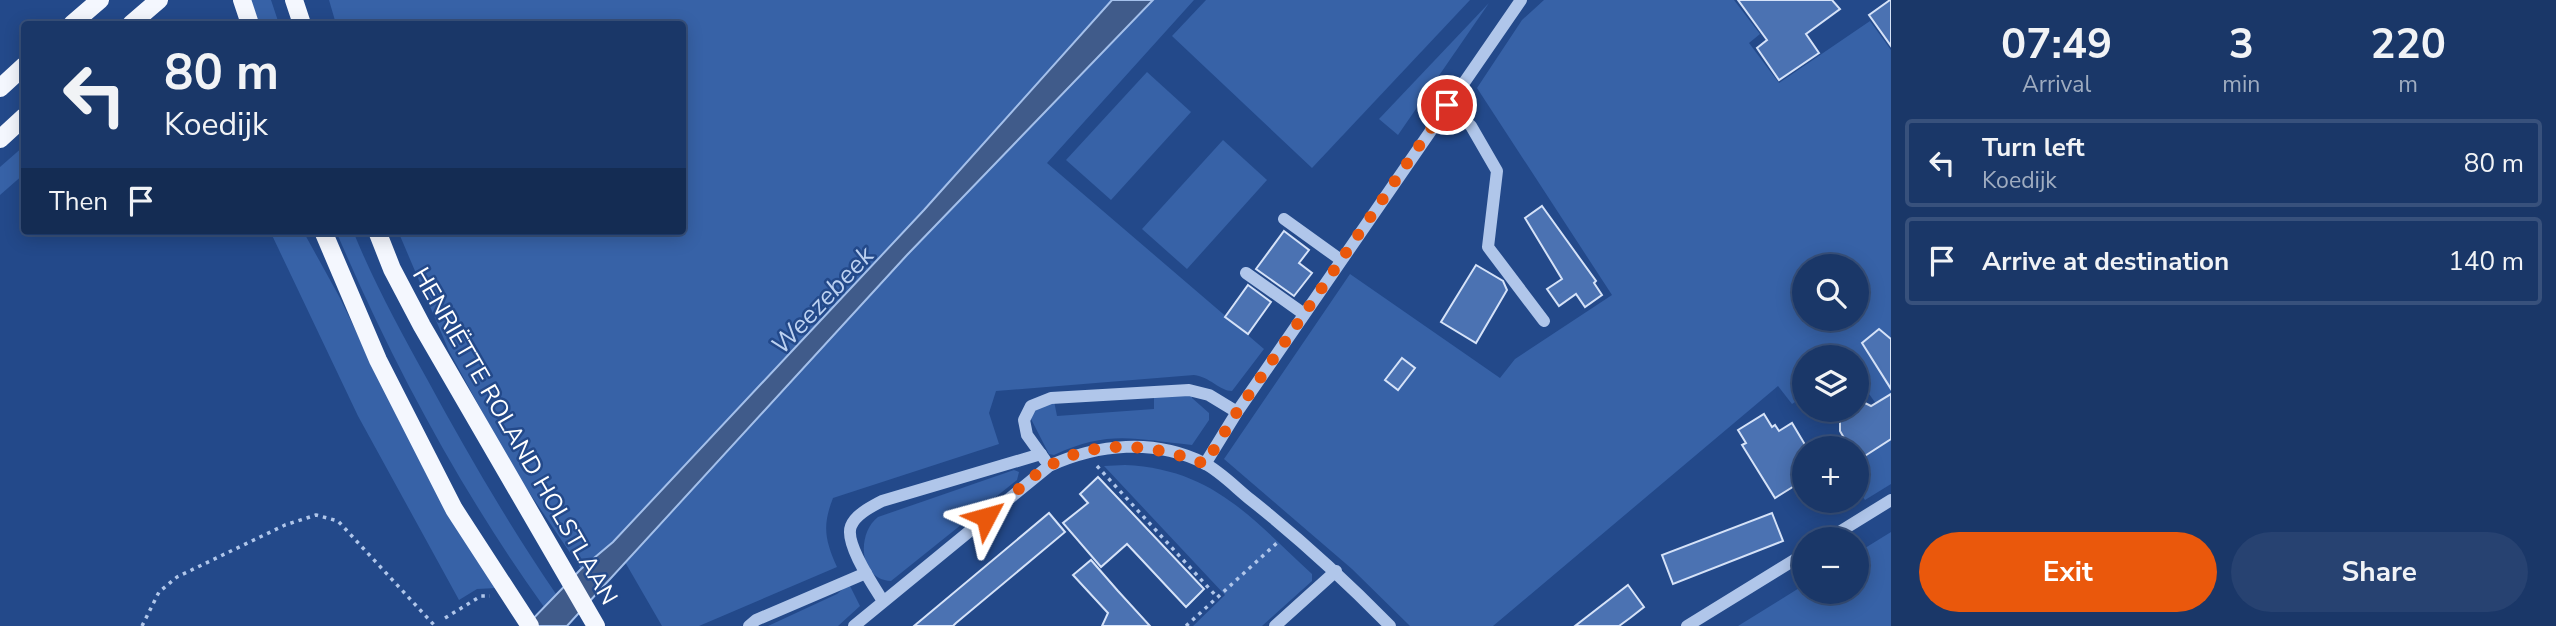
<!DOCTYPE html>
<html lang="en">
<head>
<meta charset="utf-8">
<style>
  :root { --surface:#1a3768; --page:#274271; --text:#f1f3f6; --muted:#9facc0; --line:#38517c; --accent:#ea580c }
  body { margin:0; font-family:"Nunito Sans",sans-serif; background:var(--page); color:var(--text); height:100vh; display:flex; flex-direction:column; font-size:26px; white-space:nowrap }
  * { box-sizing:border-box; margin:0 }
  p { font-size:23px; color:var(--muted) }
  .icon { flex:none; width:38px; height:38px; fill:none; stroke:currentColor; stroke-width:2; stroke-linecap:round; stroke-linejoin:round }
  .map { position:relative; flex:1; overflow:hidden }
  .drawer { display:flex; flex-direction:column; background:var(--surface); width:665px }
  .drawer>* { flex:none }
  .banner { position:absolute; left:21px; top:21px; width:665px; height:214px; border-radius:7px; box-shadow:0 4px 18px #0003,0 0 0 2px var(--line); background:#1a3768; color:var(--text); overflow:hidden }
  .fabs { position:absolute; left:1792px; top:254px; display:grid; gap:14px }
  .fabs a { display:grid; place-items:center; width:77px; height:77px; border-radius:50%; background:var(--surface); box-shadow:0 4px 18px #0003,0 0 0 2px var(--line); font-size:35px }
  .pin { position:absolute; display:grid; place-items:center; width:60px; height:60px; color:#fff; margin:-30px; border:4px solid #fff; border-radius:50%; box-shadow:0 2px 7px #0007 }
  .me { position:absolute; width:77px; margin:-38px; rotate:51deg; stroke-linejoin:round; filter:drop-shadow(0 0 5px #0008) }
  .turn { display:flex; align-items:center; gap:24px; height:147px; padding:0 28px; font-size:32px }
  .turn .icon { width:91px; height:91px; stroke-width:2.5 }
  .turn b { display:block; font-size:49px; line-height:60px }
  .then { display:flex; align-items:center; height:66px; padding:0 28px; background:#0003; gap:14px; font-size:26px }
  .eta { display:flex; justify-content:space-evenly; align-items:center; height:119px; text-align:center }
  .eta b { font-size:42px; font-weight:700; line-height:49px }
  .cta { display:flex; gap:14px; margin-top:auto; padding:14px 28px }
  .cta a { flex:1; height:80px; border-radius:42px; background:var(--accent); color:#fff; font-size:28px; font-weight:700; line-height:80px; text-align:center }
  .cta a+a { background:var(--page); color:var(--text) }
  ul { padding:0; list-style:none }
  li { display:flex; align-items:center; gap:21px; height:88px; margin:0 14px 10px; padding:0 14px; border:4px solid var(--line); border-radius:7px }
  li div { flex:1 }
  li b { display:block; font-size:26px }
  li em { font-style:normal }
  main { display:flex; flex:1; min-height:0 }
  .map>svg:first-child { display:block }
  .green { fill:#3762a7; fill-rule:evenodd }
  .water { fill:#405b8a; stroke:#a4c0eb; stroke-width:2 }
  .building { fill:#4b72b2; stroke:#d5e2f8; stroke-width:2 }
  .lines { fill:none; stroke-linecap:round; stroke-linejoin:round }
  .path { stroke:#b0c6ea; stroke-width:3.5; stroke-dasharray:3.5 5; stroke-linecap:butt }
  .minor { stroke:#b0c6ea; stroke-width:12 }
  .major { stroke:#f4f7fe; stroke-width:18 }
  .route { stroke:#ea580c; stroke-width:12; stroke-dasharray:0 21.6 }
  .labels { text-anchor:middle; stroke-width:5; stroke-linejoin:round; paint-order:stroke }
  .street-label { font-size:24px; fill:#fff; stroke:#23498a }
  .water-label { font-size:26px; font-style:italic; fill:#bcd1f1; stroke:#23498a }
</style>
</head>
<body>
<main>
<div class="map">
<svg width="1891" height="626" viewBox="0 0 1891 626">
  <rect width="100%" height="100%" fill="#23498a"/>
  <!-- green -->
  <g class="green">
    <polygon points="251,0 271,0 279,24 259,24"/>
    <polygon points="329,0 1112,0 915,219 613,542 581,569 514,470 449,351 398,231 682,231 682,24 336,24"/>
    <path d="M1153 0H1194L1047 163 1264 349 1232 391C1220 391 1210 377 1194 375L996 391 989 413 999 444 833 498C822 526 825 540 837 567L699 626H662L625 562 907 255Z"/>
    <polygon points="1206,0 1470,0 1312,168 1172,36"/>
    <path d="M1544 0H1734L1760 34 1749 43 1779 83 1870 21 1891 50V484L1865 500 1857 489V448L1889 422 1857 377V357H1804V396L1792 404 1778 386 1493 626H1410L1352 569 1224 459 1350 274 1500 378 1515 359 1612 295 1477 88 1522 20ZM1804 266H1857V318H1804Z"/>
    <polygon points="1489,3 1398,135 1379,119"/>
    <polygon points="1147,72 1191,112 1111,200 1066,160"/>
    <polygon points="1223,140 1267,180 1187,269 1142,229"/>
    <polygon points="24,146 24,174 0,195 0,167"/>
    <polygon points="270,231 303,231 340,298 389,400 496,588 477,589 459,600 358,416"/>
    <path d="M336 231H353C374 283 400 330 427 379 467 453 509 525 556 594L544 607C461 491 392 363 336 231Z"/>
    <path d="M1193 393 1192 398 1209 413V420L1192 445C1136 440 1110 429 1054 455L1049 454 1031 419 1036 408 1054 401 1057 416 1154 409V394Z"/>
    <path d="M1125 465C1213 469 1251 518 1312 574V581L1262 626H1193L1225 595 1104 466Z"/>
    <path d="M1014 470 1019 472 1017 480 891 581C859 580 856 534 878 517Z"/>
    <polygon points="1891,532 1891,626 1738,626 1804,585 1804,592 1857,592 1857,553"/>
    <polygon points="849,584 860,606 838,626 768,626 837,594"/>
  </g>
  <!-- water -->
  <polygon class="water" points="1112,0 1153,0 907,255 567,626 526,626 581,569 613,542 924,210"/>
  <!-- building -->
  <g class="building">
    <polygon points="1738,0 1832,0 1840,9 1806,34 1819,53 1779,80 1757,48 1767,40"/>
    <polygon points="1890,0 1891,0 1891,46 1869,15"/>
    <polygon points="1542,206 1596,281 1594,283 1602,295 1585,307 1576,294 1559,306 1547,289 1562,279 1525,218"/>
    <polygon points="1284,231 1309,250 1299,263 1312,273 1294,296 1256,269"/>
    <polygon points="1476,265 1503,281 1507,290 1476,343 1441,322"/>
    <polygon points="1248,285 1271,302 1248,334 1225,317"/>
    <polygon points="1879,329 1891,339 1891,389 1862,343"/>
    <polygon points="1402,358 1415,368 1398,390 1385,380"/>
    <polygon points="1891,394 1891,439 1857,461 1857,448 1837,448 1844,438 1840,431 1840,410 1857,410 1857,399 1871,406"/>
    <polygon points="1764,414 1772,427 1775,425 1779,431 1792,423 1807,448 1796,459 1800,465 1797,467 1804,480 1775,498 1742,445 1746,443 1738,430"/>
    <polygon points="1098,477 1204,589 1186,607 1127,544 1101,567 1063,523 1088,503 1080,494"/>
    <polygon points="1049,513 1065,532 956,623 953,626 914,626"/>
    <polygon points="1772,513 1783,541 1673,584 1662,555"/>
    <polygon points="1091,560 1118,591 1150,626 1102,626 1108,613 1073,575"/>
    <polygon points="1628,585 1644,607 1630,618 1619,626 1575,626"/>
  </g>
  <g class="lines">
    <!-- path -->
    <g class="path">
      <polyline points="1097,466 1217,597"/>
      <polyline points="445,618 481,596 490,596"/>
      <polyline points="142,626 159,592 177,577 285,525 316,515 338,521 435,626"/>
      <polyline points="1186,626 1278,542"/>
    </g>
    <!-- minor -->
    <g class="minor">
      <polyline points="1447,105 1471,126 1497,171 1488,247 1544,321"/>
      <polyline points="1284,219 1341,260"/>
      <polyline points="1246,273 1304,314"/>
      <polyline points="1045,460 1027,435 1024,420 1031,406 1051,398 1189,390 1209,395 1237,412"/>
      <polyline points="1205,464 1237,412 1521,0"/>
      <polyline points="1828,539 1891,500"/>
      <path d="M883 601C873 585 844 543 851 526 856 514 871 507 882 501L1041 454"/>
      <polyline points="749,626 756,620 866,573"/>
      <path d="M854 626 1049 466C1098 444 1154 438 1204 463 1221 472 1236 488 1251 500 1300 539 1346 581 1390 626"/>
      <polyline points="1275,626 1336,571"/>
      <polyline points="1687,626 1804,554"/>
    </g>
    <!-- major -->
    <g class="major">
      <polyline points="242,0 250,24"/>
      <polyline points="294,0 302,24"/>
      <polyline points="72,24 100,0"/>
      <polyline points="131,24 159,0"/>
      <polyline points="0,88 24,66"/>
      <polyline points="0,139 24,117"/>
      <polyline points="323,231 378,360 454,509 530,626"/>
      <polyline points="377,231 392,269 422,326 596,626"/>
    </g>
  </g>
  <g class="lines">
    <!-- route -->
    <path class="route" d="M986 517C1007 501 1027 479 1049 466 1098 437 1155 445 1205 464L1237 412 1447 105"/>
  </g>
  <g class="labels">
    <!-- street labels -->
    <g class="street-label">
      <text transform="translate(515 436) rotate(60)" y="8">HENRIËTTE ROLAND HOLSTLAAN</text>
    </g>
    <!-- water labels -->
    <g class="water-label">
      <text transform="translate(822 300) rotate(-47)" y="9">Weezebeek</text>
    </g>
  </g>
</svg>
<div class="fabs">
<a><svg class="icon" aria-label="search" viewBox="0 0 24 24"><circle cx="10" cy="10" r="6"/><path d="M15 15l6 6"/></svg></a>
<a><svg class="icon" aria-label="layers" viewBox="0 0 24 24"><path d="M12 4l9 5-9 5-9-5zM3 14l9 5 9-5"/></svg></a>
<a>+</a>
<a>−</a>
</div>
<div class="pin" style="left:1447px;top:105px;background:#d93025"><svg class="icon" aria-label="arrive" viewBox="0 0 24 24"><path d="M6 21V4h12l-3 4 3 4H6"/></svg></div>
<svg class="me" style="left:986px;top:517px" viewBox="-20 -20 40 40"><path d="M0-17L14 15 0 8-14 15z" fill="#ea580c" stroke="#fff" stroke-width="4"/></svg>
<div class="banner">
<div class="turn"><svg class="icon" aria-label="left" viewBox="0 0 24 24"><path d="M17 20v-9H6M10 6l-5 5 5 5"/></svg><div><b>80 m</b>Koedijk</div></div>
<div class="then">Then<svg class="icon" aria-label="arrive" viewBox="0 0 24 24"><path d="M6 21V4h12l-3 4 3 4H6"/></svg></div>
</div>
</div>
<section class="drawer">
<div class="eta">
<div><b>07:49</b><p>Arrival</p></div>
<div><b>3</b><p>min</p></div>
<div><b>220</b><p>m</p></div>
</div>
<ul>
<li><svg class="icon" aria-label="left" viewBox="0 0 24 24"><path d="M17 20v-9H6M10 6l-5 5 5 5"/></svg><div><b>Turn left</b><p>Koedijk</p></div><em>80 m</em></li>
<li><svg class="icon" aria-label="arrive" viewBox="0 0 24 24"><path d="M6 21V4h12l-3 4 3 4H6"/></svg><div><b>Arrive at destination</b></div><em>140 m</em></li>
</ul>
<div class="cta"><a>Exit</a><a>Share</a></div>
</section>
</main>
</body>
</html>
